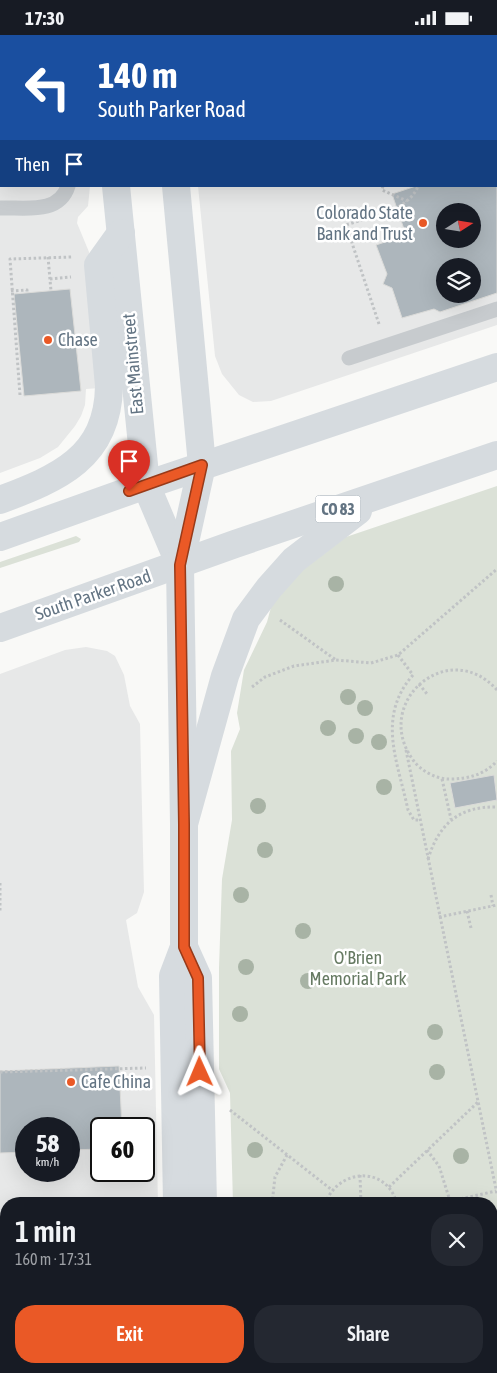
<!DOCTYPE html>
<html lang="en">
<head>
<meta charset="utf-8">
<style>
  :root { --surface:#171b24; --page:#242831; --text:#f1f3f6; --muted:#9ea1a6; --accent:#ea5926 }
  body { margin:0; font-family:"Asap Condensed",sans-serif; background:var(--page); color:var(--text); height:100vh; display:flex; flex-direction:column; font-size:19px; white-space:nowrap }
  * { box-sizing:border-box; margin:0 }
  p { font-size:16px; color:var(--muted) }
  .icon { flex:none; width:28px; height:28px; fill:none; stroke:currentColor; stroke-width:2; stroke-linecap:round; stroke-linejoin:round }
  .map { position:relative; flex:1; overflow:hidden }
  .drawer { position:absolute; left:0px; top:1162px; width:498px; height:176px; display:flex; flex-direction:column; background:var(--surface); border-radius:20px 20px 0 0; box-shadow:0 5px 20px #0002 }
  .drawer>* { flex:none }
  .guide { position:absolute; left:0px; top:0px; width:498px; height:152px; box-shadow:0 5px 20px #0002; background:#1a4fa0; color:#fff; overflow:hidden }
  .needle { width:32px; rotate:78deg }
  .buttons { position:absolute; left:436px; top:168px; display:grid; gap:10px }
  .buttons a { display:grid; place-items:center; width:45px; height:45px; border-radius:50%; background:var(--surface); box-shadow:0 5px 20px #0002; font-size:25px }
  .speed { position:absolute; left:15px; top:1082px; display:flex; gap:10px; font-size:25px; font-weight:700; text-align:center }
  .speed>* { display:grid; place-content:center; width:65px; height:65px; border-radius:50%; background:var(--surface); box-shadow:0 5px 20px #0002; line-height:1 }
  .speed small { font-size:12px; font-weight:400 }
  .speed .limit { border:2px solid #111; border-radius:8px; background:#fff; color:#111 }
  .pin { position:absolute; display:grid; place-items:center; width:42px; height:42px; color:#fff; margin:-51px -21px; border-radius:50% 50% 50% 0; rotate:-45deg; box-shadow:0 0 5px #0007 }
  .pin .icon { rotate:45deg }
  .me { position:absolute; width:55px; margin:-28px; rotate:359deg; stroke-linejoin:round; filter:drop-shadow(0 0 4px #0008) }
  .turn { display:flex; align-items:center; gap:18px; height:105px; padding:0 15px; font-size:22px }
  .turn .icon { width:65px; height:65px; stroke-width:2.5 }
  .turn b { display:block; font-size:35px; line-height:42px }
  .then { display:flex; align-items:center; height:48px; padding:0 15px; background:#0003; gap:10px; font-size:19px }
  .round { display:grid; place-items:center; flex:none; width:52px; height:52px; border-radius:20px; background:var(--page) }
  .summary { display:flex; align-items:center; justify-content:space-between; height:85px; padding:0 15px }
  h1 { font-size:30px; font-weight:600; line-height:38px }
  .primary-button { display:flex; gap:10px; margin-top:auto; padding:10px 15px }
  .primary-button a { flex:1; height:58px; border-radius:20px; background:var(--accent); color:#fff; font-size:20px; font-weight:600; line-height:58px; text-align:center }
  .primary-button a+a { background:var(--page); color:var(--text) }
  .status { display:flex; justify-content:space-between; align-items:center; height:35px; padding:0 25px; background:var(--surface); direction:ltr }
  .status svg { height:14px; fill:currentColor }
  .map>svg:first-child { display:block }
  .built { fill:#e7e8e8; fill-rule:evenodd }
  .green { fill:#dbe1d7 }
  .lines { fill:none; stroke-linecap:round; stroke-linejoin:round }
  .stream { stroke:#c1cbd0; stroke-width:9 }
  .building { fill:#adb6bc; stroke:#dbdbd9; fill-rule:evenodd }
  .path { stroke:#c0c3c5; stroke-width:3; stroke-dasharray:2.5 2.5; stroke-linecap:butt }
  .lane { stroke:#c7cbce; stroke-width:15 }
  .secondary { stroke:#d6dbdf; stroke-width:28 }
  .primary { stroke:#d6dbdf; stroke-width:28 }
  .highway { stroke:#d6dbdf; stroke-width:28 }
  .tree { fill:#a8b3a5 }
  .route-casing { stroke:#983a19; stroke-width:12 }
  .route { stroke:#ea5926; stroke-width:9 }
  .poi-dot { fill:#ea5926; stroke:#fff; stroke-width:2 }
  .labels { text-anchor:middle; stroke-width:5; stroke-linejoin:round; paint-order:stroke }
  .shield { fill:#fff; stroke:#929ea8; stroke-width:1 }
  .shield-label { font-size:16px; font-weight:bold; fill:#637483 }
  .poi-label { font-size:18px; fill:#637483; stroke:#fff; text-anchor:start }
  .street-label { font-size:18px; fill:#637483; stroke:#fff }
  .park-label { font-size:18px; fill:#667a62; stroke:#fff }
</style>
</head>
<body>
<div class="status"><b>17:30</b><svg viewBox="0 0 49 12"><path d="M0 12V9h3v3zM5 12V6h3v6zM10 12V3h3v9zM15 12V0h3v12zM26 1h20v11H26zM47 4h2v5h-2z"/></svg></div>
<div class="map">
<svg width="497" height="1338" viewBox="0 0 497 1338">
  <rect width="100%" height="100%" fill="#f9f9f7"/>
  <!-- built -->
  <g class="built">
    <polygon points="0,0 27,1 1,1 1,151 90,151 88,171 78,182 77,188 89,217 100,353 86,354 85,370 81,381 75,391 58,412 40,423 0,438"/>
    <path d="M174 0H497V290L271 366 253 367 239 360 222 339 215 321 198 151H496V1ZM445 176H472V204H445ZM445 231H472V259H445Z"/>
    <path d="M86 612 107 616 115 621 124 640 130 671 140 689 144 857 137 878 126 885 138 952 154 980 158 1169H6V1332H171L172 1338H0V639L65 615ZM26 1094H69V1136H26ZM101 1094H144V1136H101Z"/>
  </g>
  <!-- green -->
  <g class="green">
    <polygon points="497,451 497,1258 491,1260 491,1169 233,1169 230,1058 219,1034 219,933 222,844 232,785 231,716 240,694 237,678 244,635 267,587 273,565 291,544 346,502"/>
    <polygon points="76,501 81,504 79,507 0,533 0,527"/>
  </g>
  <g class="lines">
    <!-- stream -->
    <polyline class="stream" points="214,0 215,1"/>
  </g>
  <!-- building -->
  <g class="building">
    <path d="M416 151H497V258L440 277 434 274 402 283 392 253 383 249 387 239 376 210 406 200 392 159ZM445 176H472V204H445ZM445 231H472V259H445Z"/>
    <polygon points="70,254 81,356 24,361 14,259"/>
    <polygon points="494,740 497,765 455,773 450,748"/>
    <polygon points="119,1031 122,1094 101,1094 101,1114 69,1115 69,1094 26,1094 26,1117 0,1118 0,1036"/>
  </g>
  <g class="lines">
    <!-- path -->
    <g class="path">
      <polyline points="0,100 1,100"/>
      <polyline points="383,151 382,155 407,166"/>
      <polyline points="48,222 51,256"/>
      <polyline points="50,244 71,242"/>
      <polyline points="11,256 27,255 27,258"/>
      <path d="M379 289 346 190C369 182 409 176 418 151"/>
      <polyline points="20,360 10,224 72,222"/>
      <polyline points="280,585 336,625"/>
      <path d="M398 620 413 640C376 682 398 727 408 775L414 785H420"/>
      <polyline points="419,649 427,659"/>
      <polyline points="252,652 265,642 294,631 336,625 371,628 398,620 497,534"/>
      <path d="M497 655C449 601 371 667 413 725 421 736 436 744 449 744 468 744 484 740 497 726"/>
      <polyline points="406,715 497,1159"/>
      <polyline points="442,744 451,784"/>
      <path d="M428 824C439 789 459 771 497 772"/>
      <polyline points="0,848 0,877"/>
      <polyline points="491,860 493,871"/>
      <polyline points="467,876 471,893"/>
      <polyline points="439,882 497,870"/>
      <polyline points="0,1037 146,1033"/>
      <polyline points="230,1075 332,1155"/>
      <polyline points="427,1115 439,1131 451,1169"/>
      <polyline points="360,1140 361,1169"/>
      <polyline points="389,1152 478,1067"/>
      <polyline points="451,1166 496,1156"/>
      <polyline points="272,1169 275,1142 287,1120"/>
      <path d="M325 1169C338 1133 387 1130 397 1169"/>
      <polyline points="491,1230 497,1228"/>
    </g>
    <!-- lane -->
    <g class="lane">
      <polyline points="496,46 497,48"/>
      <path d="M0 173C24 172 59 180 68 151"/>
      <polyline points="349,323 497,274"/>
    </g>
    <!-- secondary -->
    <g class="secondary">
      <polyline points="491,1303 497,1301"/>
      <polyline points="347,1338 383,1332"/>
    </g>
    <!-- primary -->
    <g class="primary">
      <polyline points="77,0 77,1"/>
      <polyline points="142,0 143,1"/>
      <polyline points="116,151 146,450 180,530"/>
      <polyline points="176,151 202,430 180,530 184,789 184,912 173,941 177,1169"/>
      <polyline points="184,912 198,943 203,1169"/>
      <polyline points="192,1332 194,1338"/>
    </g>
    <!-- highway -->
    <g class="highway">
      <path d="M0 465C58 443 108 423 109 351L98 230 121 198"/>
      <polyline points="0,502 146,450 497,332"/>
      <polyline points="0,593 235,509 497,420"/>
      <polyline points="184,789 225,641 246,584 269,553 294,525 358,476"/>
    </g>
  </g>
  <!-- trees -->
  <g class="tree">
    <circle cx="336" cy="549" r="8"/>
    <circle cx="348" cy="662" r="8"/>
    <circle cx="365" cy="673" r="8"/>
    <circle cx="328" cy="693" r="8"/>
    <circle cx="356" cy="701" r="8"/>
    <circle cx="379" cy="707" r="8"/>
    <circle cx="384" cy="752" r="8"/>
    <circle cx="258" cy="771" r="8"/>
    <circle cx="265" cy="815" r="8"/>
    <circle cx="241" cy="860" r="8"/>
    <circle cx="303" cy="896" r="8"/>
    <circle cx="246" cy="932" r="8"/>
    <circle cx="308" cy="946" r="8"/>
    <circle cx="240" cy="979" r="8"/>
    <circle cx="435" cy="997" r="8"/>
    <circle cx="437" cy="1037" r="8"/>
    <circle cx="255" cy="1115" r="8"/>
    <circle cx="461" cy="1121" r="8"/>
  </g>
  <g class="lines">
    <!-- route casing -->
    <g class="route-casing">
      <polyline id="route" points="129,456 202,430 180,530 184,789 184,912 198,943 200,1037"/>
    </g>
    <!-- route -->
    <use href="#route" class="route"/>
  </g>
  <!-- markers -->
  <g class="poi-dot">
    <circle cx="423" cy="188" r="5"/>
    <circle cx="48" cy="305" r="5"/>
    <circle cx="71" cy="1047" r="5"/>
  </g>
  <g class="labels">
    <!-- shield labels -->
    <rect class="shield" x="315.5" y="460.5" width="45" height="27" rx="4"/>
    <g class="shield-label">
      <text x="338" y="480">CO 83</text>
    </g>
    <!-- poi labels -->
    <g class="poi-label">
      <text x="413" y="184" text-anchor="end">Colorado State<tspan x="413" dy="21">Bank and Trust</tspan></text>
      <text x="58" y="311">Chase</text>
      <text x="81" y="1053">Cafe China</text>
    </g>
    <!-- street labels -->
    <g class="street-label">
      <text transform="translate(133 329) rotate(-95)" y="6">East Mainstreet</text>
      <text transform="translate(93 560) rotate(-19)" y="6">South Parker Road</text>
    </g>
    <!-- park labels -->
    <g class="park-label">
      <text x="358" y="929">O'Brien<tspan x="358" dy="21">Memorial Park</tspan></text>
    </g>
  </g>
</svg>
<div class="buttons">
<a><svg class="needle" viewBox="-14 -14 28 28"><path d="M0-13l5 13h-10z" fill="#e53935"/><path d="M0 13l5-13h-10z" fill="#9ea1a6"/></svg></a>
<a><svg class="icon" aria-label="layers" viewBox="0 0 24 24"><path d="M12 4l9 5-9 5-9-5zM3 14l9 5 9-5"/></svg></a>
</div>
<div class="speed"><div>58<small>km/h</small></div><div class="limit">60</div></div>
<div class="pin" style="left:129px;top:456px;background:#d93025"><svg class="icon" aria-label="arrive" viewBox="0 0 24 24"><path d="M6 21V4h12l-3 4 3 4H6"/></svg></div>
<svg class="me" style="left:200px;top:1037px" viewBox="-20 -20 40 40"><path d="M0-17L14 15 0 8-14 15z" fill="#ea5926" stroke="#fff" stroke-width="4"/></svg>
<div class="guide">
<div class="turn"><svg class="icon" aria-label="left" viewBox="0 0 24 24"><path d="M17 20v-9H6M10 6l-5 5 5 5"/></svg><div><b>140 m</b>South Parker Road</div></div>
<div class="then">Then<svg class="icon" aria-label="arrive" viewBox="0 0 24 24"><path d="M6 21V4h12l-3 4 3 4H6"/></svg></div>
</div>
<section class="drawer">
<div class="summary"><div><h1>1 min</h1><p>160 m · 17:31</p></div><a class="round"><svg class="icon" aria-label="close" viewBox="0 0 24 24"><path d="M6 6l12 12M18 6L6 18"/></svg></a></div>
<div class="primary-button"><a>Exit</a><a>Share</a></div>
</section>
</div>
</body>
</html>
